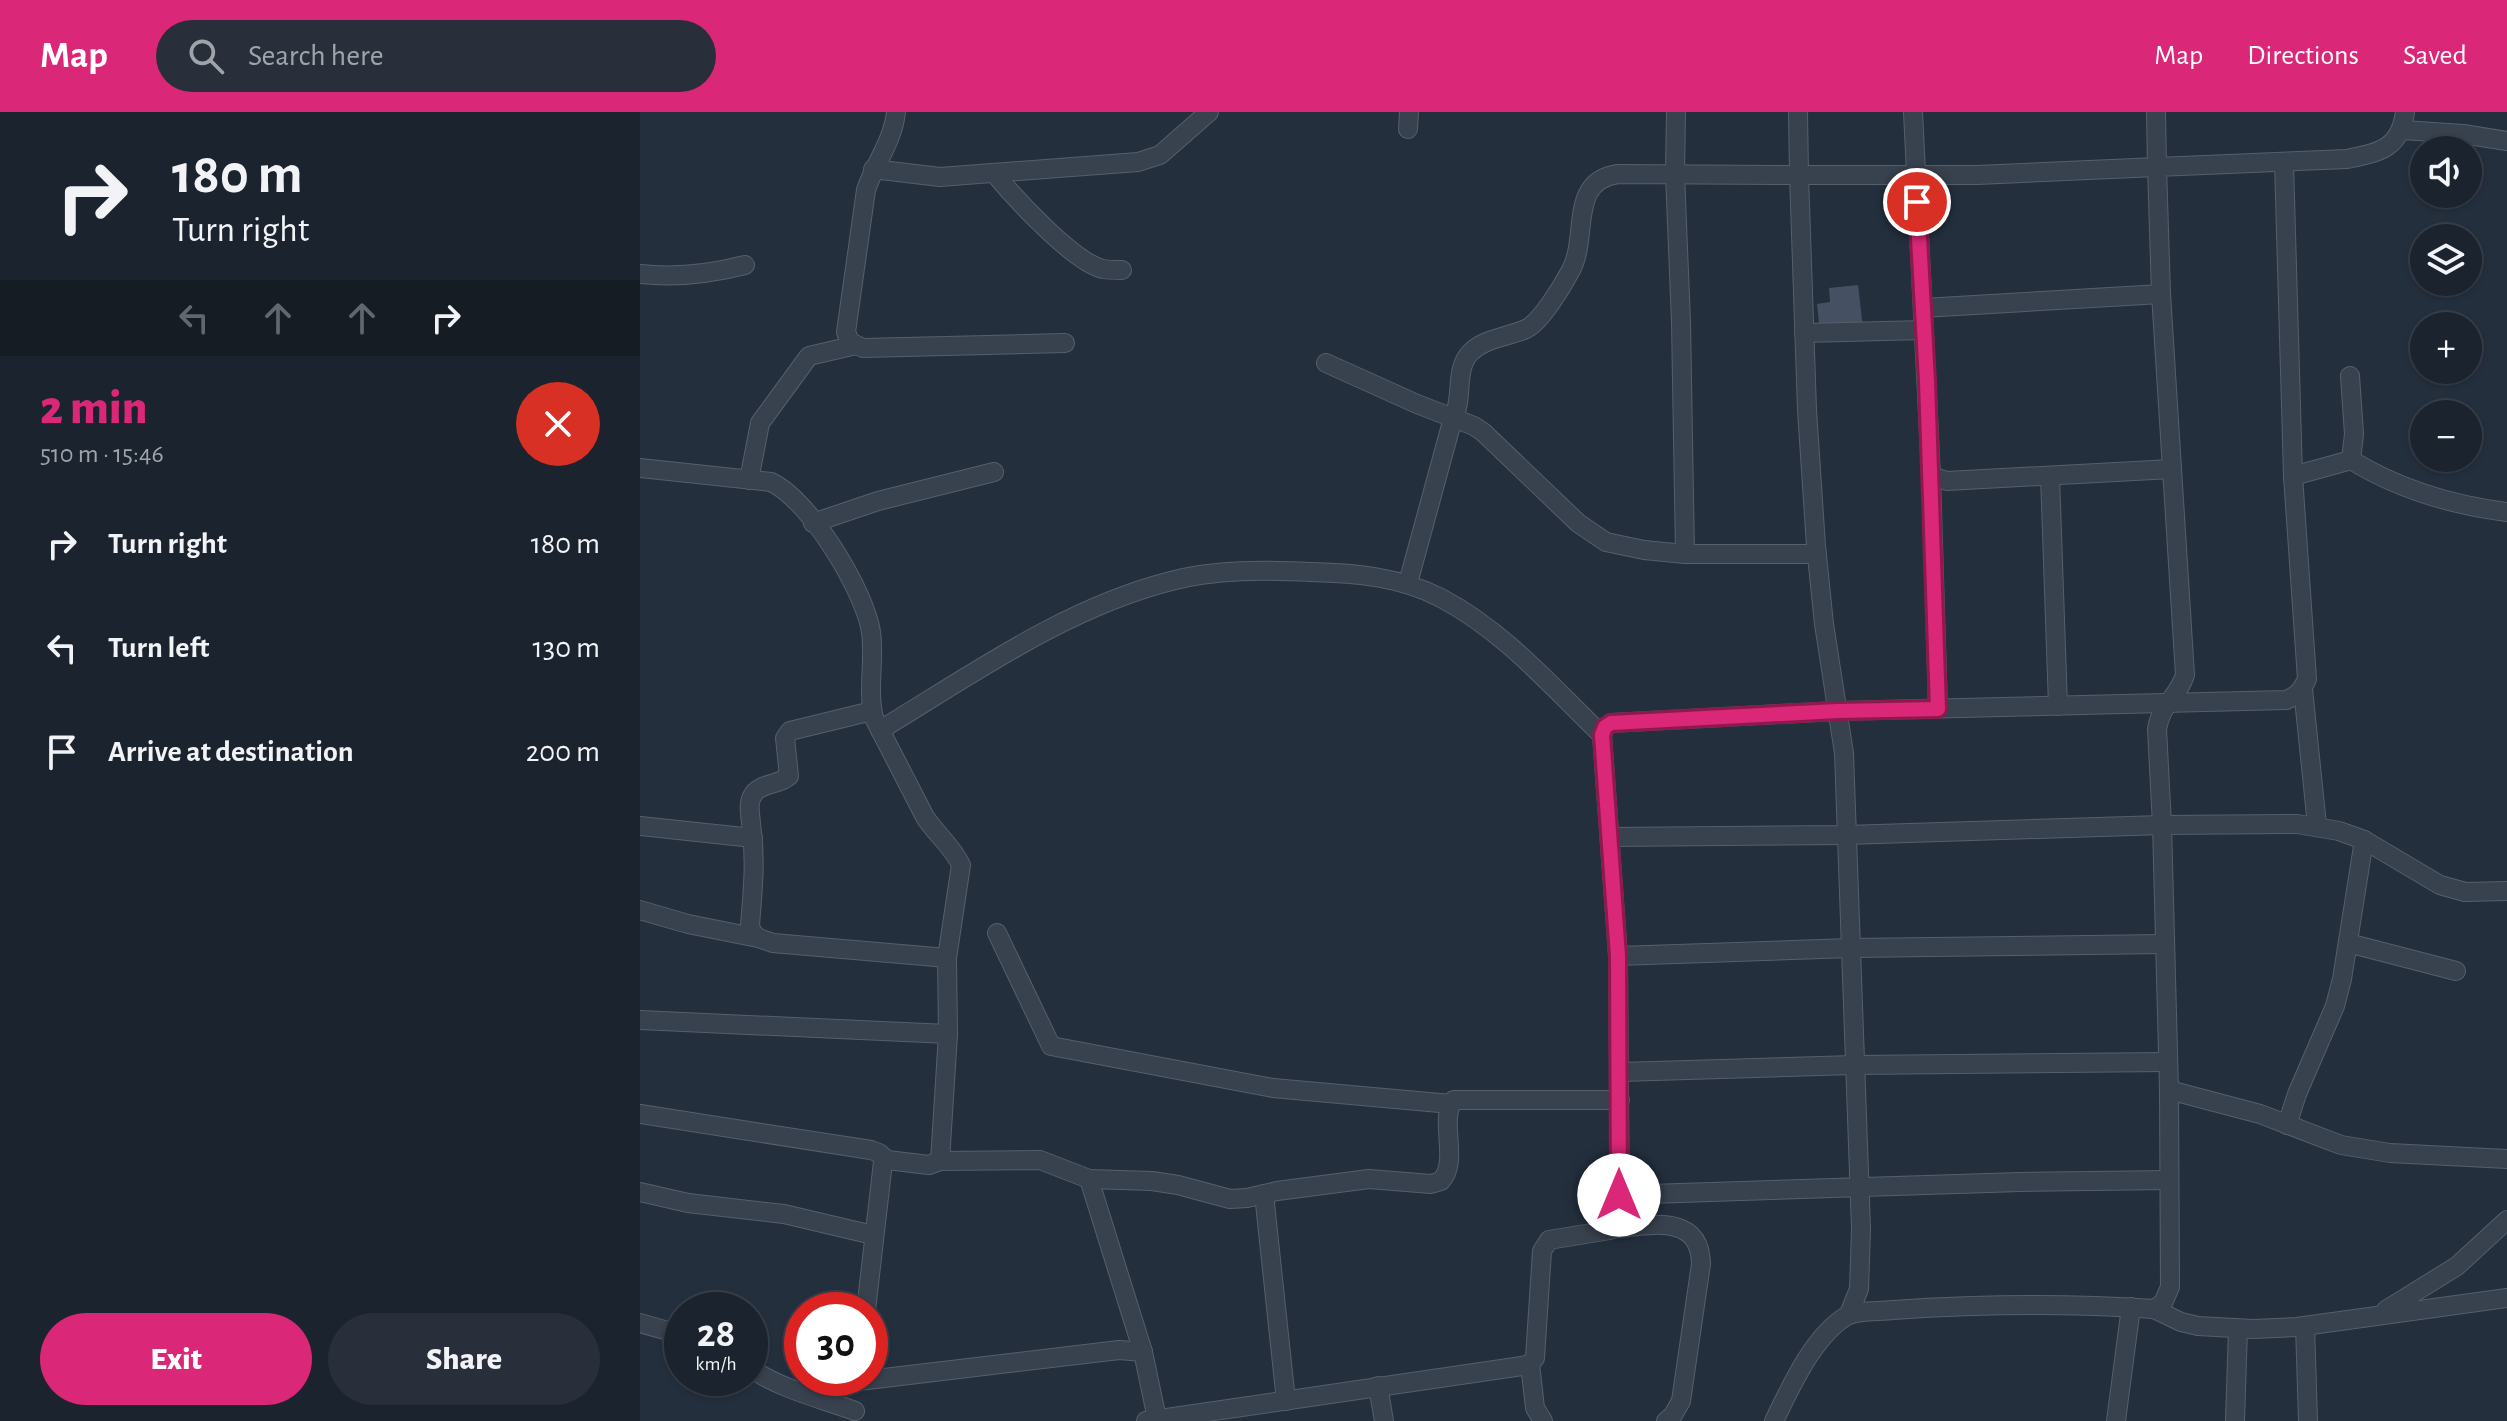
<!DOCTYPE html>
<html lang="en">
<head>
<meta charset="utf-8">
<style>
  :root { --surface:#1b232e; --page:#282f3a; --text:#f1f3f6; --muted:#a0a4aa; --line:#39404a; --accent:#db2777 }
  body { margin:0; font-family:"Alegreya Sans",sans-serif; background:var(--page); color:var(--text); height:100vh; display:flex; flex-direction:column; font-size:30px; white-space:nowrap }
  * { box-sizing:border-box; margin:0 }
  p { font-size:26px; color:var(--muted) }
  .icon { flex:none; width:44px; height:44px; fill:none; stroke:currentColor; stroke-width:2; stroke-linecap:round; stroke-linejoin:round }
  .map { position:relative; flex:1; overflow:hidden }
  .drawer { display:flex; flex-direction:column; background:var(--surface); width:640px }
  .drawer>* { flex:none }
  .top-card { background:#1b232e; color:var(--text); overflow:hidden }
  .buttons { position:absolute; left:1770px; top:24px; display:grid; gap:16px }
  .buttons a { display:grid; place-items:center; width:72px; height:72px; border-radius:50%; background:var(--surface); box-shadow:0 2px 6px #0004,0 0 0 2px var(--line); font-size:40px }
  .speed { position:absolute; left:24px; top:1180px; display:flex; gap:16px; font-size:40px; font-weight:700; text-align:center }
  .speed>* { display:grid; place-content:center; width:104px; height:104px; border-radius:50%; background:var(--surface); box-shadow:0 2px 6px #0004,0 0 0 2px var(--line); line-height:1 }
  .speed small { font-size:20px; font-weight:400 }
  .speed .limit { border:12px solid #d22; background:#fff; color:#111 }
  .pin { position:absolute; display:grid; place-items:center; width:68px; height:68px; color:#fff; margin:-34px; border:4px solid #fff; border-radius:50%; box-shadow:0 2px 8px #0007 }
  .me { position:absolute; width:88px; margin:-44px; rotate:0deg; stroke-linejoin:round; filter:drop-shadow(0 0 6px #0008) }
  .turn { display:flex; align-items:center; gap:28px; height:168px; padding:0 40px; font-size:36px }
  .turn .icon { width:104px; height:104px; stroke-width:2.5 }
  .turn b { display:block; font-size:56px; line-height:68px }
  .lanes { display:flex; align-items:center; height:76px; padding:0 40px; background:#0003; justify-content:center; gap:40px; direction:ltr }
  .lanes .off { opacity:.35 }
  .round { display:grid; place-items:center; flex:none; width:84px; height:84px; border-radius:42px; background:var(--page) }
  .head { display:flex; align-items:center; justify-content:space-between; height:136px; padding:0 40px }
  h1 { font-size:48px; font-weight:800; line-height:60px; color:var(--accent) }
  .button { display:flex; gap:16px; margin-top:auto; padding:16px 40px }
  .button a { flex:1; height:92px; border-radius:48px; background:var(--accent); color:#fff; font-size:32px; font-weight:800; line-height:92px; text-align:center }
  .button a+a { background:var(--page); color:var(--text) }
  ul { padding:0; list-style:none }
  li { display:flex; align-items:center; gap:24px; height:104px; padding:0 40px }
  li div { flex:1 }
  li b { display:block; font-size:30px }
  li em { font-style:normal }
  header { display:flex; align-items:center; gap:48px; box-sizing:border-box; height:112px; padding:0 40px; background:var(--accent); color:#fff }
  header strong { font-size:38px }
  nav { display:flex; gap:44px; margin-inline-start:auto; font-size:28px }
  .search { width:560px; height:72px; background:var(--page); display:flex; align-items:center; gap:20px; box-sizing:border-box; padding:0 28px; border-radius:44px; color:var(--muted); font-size:30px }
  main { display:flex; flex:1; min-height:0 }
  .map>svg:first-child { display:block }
  .building { fill:#455162 }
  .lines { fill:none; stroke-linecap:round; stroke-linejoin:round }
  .minor-casing { stroke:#565f6c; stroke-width:20 }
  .minor { stroke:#38414e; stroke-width:18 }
  .route-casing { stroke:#8e194d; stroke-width:20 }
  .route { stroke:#db2777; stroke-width:14 }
</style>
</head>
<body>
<header>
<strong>Map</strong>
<div class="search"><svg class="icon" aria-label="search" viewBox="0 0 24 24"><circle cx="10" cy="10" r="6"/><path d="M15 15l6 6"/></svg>Search here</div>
<nav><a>Map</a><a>Directions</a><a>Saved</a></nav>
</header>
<main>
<section class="drawer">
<div class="top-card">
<div class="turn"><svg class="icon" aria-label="right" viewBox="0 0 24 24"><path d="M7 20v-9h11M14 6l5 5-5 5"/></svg><div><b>180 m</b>Turn right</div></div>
<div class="lanes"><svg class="icon off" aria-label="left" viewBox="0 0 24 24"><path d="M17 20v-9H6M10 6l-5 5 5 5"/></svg><svg class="icon off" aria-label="ahead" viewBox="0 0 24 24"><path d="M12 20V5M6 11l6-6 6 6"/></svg><svg class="icon off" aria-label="ahead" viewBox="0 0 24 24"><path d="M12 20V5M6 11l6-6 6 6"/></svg><svg class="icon" aria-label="right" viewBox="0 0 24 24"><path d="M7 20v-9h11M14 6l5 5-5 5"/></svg></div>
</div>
<div class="head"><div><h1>2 min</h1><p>510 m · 15:46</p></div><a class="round" style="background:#d93025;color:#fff"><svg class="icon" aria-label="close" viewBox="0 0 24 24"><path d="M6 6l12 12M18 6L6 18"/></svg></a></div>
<ul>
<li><svg class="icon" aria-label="right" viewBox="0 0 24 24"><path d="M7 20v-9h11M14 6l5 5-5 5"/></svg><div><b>Turn right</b></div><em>180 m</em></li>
<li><svg class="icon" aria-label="left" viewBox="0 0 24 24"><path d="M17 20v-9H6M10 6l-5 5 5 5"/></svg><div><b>Turn left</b></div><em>130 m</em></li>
<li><svg class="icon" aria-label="arrive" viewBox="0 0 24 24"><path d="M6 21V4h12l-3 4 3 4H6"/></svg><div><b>Arrive at destination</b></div><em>200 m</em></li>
</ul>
<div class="button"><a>Exit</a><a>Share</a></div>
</section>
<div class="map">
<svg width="1867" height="1309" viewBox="0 0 1867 1309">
  <rect width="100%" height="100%" fill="#242f3e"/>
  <!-- building -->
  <polygon class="building" points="1218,173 1223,216 1180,220 1177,192 1190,190 1189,176"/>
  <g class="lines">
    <!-- minor casing -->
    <g class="minor-casing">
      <g id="minor">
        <path d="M256 0C253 29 235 51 226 78L206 220 210 230 223 236 425 231"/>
        <polyline points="1036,0 1035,62 1041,210 1045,442"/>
        <polyline points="1158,0 1159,63 1337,63 1517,55 1516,0"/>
        <polyline points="1273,0 1291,364 1307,369 1532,357"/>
        <polyline points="768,17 769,0"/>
        <polyline points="1763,18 1823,22 1867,29"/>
        <polyline points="233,57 300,65 498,50 520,43 569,0"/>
        <path d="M354 61C374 85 433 150 463 157 469 158 476 158 482 158"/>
        <path d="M0 162C36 166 70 162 105 153"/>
        <polyline points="1283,196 1521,182"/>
        <polyline points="1164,221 1284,218"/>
        <polyline points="686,251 777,292 834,314 843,320 938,411 966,430 1004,438 1045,442 1177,442"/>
        <path d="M1711 348C1760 378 1811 393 1867 400"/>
        <path d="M0 356 131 370C169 387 225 479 231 520 235 548 227 578 234 606L285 705C296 722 312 734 321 753L307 846 308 922 300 1049 289 1053 247 1048 243 1050 226 1198"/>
        <polyline points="1291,364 1298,597"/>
        <polyline points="1410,364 1418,594"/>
        <polyline points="1653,364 1711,348 1714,322 1710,264"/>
        <polyline points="109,368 120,311 169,244 216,233"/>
        <polyline points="173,411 238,389 354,360"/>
        <path d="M768 471 813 306C824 287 814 258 830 241 844 226 868 225 886 217 901 210 923 173 931 158 949 124 928 69 978 62L1159 63 1167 298 1176 434 1184 512 1204 641 1221 1117 1219 1177 1209 1202"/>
        <polyline points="1663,577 1677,713"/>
        <path d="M232 599 150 619 145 626 149 664C139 673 123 671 115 680 107 689 110 700 111 711 116 748 113 776 110 813 112 826 122 827 133 831L307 846"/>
        <path d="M240 618C333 562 425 496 531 469 576 457 625 458 671 460 715 461 761 465 801 486 864 519 911 574 962 623"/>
        <polyline points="0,714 113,726"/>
        <polyline points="970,725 1207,723 1522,713 1657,712 1699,719 1724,728 1800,773 1825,780 1867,779"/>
        <polyline points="0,798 48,812 118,826"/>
        <polyline points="357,821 411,934 633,976 811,992"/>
        <polyline points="1708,831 1816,859"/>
        <polyline points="978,844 1211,836 1524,832"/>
        <polyline points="0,908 308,922"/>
        <polyline points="981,960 1214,953 1528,950"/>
        <polyline points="1529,978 1620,1002 1701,1033 1750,1041 1867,1047"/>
        <polyline points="0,1002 231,1038 239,1041 247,1048"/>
        <polyline points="1647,1013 1657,982 1695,894 1702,867 1724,728"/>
        <path d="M300 1049 400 1048 449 1067 512 1069 538 1073 590 1087 607 1086 637 1079 729 1067 791 1072 801 1069C820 1048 798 1008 814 988H980"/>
        <polyline points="449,1067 503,1240"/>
        <polyline points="0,1080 48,1091 144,1102 233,1123"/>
        <polyline points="624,1082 646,1289"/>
        <polyline points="979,1083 1380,1070 1529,1068"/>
        <path d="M977 1116C1012 1113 1060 1102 1061 1152L1041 1289 1033 1303 1026 1309"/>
        <polyline points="1514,1197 1541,1210 1558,1214 1613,1217 1657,1215 1867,1186"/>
        <polyline points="1746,1198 1817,1154 1867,1108"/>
        <polyline points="0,1211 42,1223"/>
        <polyline points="1665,1214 1668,1309"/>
        <polyline points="890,1252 895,1296 903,1309"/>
        <path d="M110 1256C143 1278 179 1286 215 1299"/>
        <polyline points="219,1269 479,1238 503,1240 517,1307"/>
        <polyline points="738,1274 744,1309"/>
        <path d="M506 1309 882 1254 890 1252 895 1246 902 1139 909 1128 970 1118 977 1116 980 1110 978 844 962 623 965 615 971 611 1197 599 1646 588C1657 584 1662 578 1667 567L1653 364 1644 51"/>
        <path d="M1134 1309C1150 1276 1173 1225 1205 1205 1217 1197 1239 1200 1253 1198 1339 1192 1428 1191 1514 1197L1523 1191 1530 1175 1529 978 1522 713 1517 617C1521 592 1537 587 1545 563L1521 182 1517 55 1707 47C1740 40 1760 37 1765 0"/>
        <polyline points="1476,1309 1491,1195"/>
        <polyline points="1595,1309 1598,1217"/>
      </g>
    </g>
    <!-- minor -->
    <use href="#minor" class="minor"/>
  </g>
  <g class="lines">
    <!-- route casing -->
    <g class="route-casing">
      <polyline id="route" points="979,1083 978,844 962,623 965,615 971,611 1197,599 1298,597 1287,269 1277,90"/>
    </g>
    <!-- route -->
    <use href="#route" class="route"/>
  </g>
</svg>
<div class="buttons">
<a><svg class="icon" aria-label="sound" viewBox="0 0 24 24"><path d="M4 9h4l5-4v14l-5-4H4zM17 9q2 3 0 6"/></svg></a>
<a><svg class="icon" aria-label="layers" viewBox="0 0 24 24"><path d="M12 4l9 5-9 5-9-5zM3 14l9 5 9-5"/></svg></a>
<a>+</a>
<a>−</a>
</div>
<div class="speed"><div>28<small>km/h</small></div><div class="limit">30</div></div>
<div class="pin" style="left:1277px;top:90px;background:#d93025"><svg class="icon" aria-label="arrive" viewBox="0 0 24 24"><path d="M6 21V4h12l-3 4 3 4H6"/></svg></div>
<svg class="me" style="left:979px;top:1083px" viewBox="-20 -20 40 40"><circle r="19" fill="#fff"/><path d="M0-13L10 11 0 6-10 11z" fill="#db2777"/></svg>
</div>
</main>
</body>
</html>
